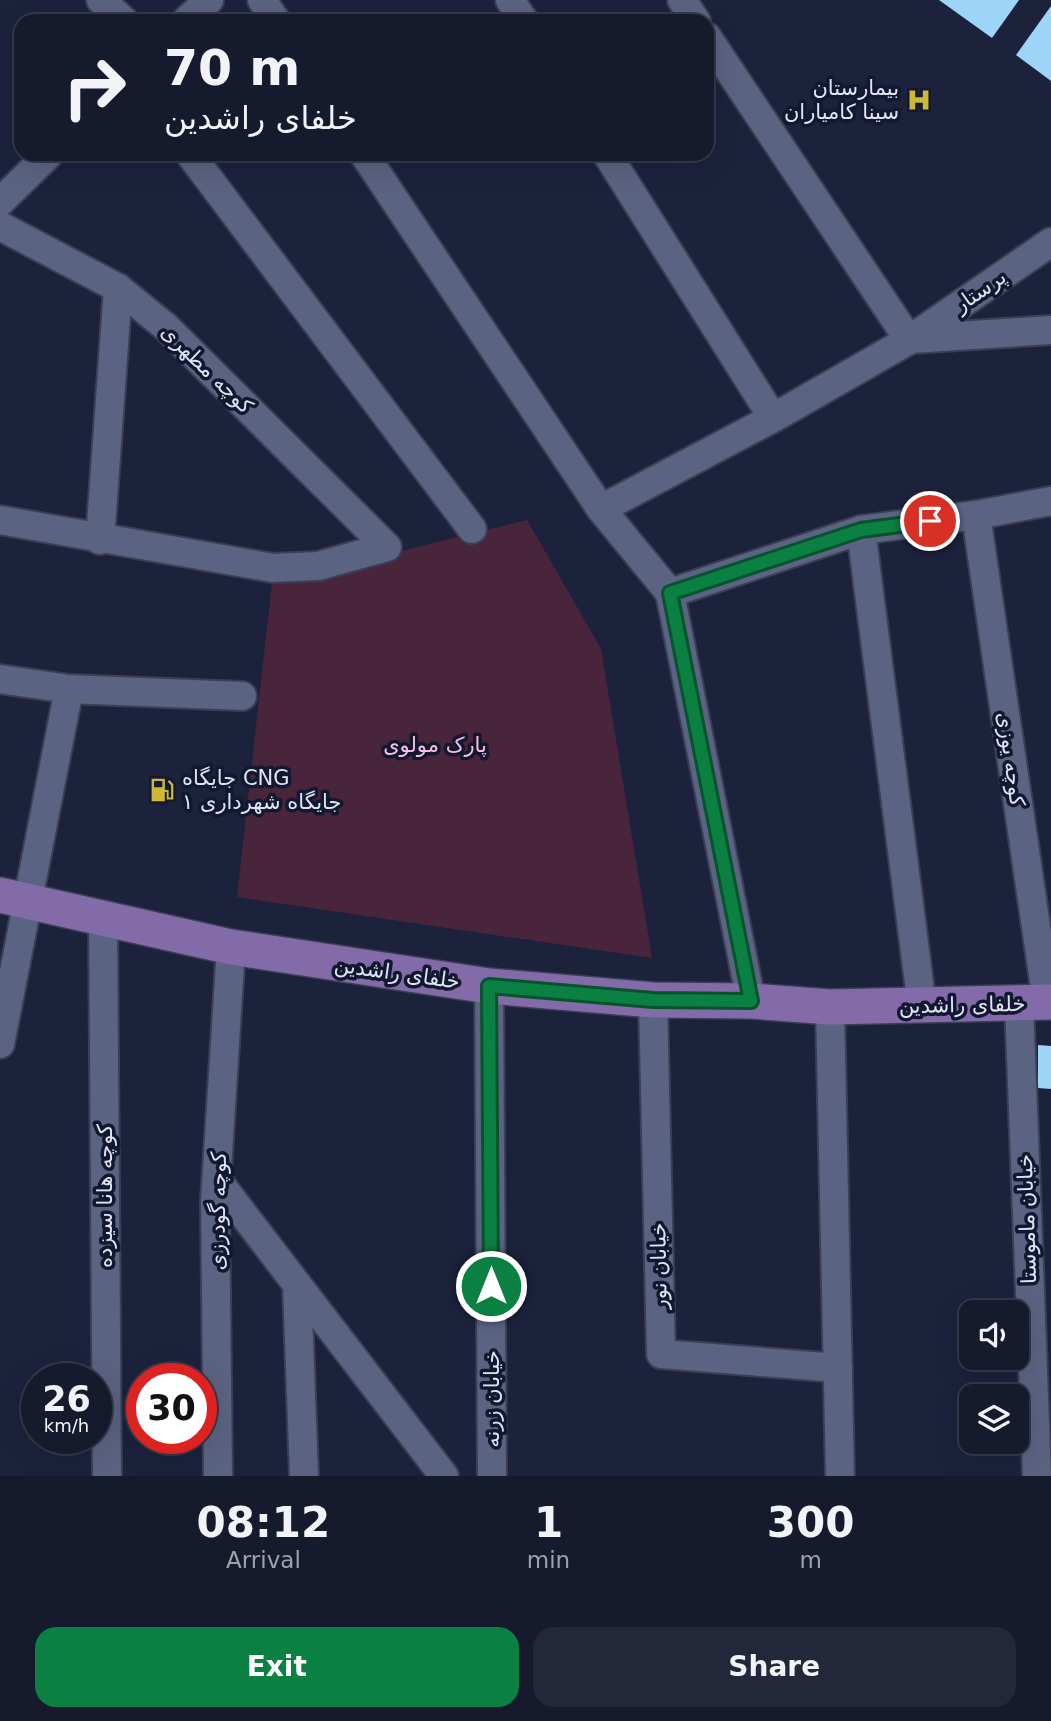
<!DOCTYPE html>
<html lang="en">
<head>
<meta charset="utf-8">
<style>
  :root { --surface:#151a2d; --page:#222739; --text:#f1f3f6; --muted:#9da1aa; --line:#343849; --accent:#0b8043 }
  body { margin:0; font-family:"DejaVu Sans","Noto Sans Arabic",sans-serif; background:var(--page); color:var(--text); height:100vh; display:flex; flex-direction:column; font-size:26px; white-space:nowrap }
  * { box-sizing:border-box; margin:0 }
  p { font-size:23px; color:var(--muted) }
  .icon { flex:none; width:38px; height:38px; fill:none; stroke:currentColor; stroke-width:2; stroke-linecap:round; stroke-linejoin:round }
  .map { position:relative; height:1476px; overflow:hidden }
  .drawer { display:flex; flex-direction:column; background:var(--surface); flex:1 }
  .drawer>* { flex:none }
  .guide { position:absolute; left:14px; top:14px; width:700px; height:147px; border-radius:21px; box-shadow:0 7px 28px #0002,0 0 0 2px var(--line); background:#151a2d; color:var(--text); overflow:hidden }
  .fabs { position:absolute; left:959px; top:1300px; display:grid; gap:14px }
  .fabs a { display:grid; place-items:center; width:70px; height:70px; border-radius:14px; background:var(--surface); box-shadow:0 7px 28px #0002,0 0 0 2px var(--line); font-size:35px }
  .speed { position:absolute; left:21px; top:1363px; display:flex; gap:14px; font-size:35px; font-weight:700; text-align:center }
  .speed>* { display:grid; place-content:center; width:91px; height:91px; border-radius:50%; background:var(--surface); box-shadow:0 7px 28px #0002,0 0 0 2px var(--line); line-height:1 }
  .speed small { font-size:18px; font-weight:400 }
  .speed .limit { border:10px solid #d22; background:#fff; color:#111 }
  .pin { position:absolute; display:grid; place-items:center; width:60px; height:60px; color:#fff; margin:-30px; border:4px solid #fff; border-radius:50%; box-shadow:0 2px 7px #0007 }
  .me { position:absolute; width:77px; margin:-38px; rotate:0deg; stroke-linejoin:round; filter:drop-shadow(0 0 5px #0008) }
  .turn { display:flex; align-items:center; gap:24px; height:147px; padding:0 35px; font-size:32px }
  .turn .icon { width:91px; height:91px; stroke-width:2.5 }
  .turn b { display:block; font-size:49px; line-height:60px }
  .eta { display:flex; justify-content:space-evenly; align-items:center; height:119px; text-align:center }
  .eta b { font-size:42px; font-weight:800; line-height:49px }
  .button { display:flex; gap:14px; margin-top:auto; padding:14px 35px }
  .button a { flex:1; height:80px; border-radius:21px; background:var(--accent); color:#fff; font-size:28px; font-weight:800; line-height:80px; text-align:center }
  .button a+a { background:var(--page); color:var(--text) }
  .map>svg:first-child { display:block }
  .green { fill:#49253c }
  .building { fill:#9ed4f8 }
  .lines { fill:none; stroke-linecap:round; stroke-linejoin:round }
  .minor-casing { stroke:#3b3e55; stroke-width:32 }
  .major-casing { stroke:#3b3e55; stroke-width:38 }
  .minor { stroke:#5b6382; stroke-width:28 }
  .major { stroke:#826ba8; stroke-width:35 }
  .route-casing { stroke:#07532c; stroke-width:18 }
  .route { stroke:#0b8043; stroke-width:12 }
  .labels { text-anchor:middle; stroke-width:7; stroke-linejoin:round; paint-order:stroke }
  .poi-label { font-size:21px; fill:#dee3f5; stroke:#131831; text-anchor:end }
  .street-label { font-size:21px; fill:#dee3f5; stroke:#131831 }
  .park-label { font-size:21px; fill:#fbbee3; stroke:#131831 }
</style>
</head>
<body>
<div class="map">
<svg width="1051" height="1476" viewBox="0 0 1051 1476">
  <rect width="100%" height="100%" fill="#1c223c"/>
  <!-- green -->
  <polygon class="green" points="527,520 601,649 652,958 237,897 272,583"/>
  <!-- building -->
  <g class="building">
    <polygon points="939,0 1019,0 992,38"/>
    <polygon points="1051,6 1051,81 1016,55"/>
    <polygon points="1038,1045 1051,1046 1051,1089 1038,1088"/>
  </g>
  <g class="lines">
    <!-- minor casing -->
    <g class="minor-casing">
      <g id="minor">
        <polyline points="101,0 124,21"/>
        <polyline points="262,0 276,21"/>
        <polyline points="510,0 524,21"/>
        <polyline points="682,0 696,21"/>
        <polyline points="186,21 209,0"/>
        <polyline points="707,37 909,340"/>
        <polyline points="190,154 472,529"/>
        <polyline points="364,154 601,509 670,593 861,530 976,515 1051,501"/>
        <polyline points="607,154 773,418"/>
        <polyline points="0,202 49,154"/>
        <polyline points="0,226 118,288 166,327 387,547 318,566 273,568 0,520"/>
        <polyline points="911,339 1051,330"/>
        <polyline points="601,509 773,418 909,340 1051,242"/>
        <polyline points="976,515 1047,1002"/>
        <polyline points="861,530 922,1006"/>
        <polyline points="100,540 118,288"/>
        <polyline points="670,593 751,1001"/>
        <polyline points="0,679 69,689 242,696"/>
        <polyline points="103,917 107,1476"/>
        <polyline points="489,986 492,1476"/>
        <polyline points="653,1000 661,1354 838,1368"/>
        <polyline points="1019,1004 1037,1476"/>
        <polyline points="830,1007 840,1476"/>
        <polyline points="0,1044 69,689"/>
        <polyline points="217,1180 444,1476"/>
        <polyline points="297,1285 304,1476"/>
        <polyline points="218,1476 215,1201 231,947"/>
      </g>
    </g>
    <!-- major casing -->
    <g class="major-casing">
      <polyline id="major" points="0,895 231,947 489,986 653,1000 751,1001 830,1007 1051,1002"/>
    </g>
    <!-- minor -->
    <use href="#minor" class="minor"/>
    <!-- major -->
    <use href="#major" class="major"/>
  </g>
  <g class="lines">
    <!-- route casing -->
    <g class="route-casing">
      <polyline id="route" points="491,1286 489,986 653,1000 751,1001 670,593 861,530 930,521"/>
    </g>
    <!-- route -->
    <use href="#route" class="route"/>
  </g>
  <!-- icons -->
  <defs>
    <g id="hospital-bare" transform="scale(1.89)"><path d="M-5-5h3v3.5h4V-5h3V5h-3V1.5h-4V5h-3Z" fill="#d0b837" stroke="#131831" stroke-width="2.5" paint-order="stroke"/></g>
    <g id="fuel-bare" transform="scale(1.89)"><path d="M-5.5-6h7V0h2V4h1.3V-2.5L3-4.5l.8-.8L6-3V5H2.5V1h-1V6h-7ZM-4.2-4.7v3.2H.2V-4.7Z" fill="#d0b837" stroke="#131831" stroke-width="2.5" paint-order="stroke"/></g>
  </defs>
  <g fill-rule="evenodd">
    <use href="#hospital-bare" x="919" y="100"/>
    <use href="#fuel-bare" x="162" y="790"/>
  </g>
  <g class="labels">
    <!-- poi labels -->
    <g class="poi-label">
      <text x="899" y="95">بیمارستان<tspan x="899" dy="24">سینا کامیاران</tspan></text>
      <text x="182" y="785" text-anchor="start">جایگاه CNG<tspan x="182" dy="24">جایگاه شهرداری ۱</tspan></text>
    </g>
    <!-- street labels -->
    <g class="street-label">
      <text transform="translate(980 291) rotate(-35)" y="7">پرستار</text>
      <text transform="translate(207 369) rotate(44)" y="7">کوچه مطهری</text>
      <text transform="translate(1011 759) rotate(82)" y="7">کوچه یوزی</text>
      <text transform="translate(397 973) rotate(8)" y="7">خلفای راشدین</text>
      <text transform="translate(962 1005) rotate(-1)" y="7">خلفای راشدین</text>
      <text transform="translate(105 1196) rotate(-90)" y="7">کوچه هانا سیزده</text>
      <text transform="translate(218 1211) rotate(-89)" y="7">کوچه گودرزی</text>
      <text transform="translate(1027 1219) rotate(-92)" y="7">خیابان ماموستا</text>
      <text transform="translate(659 1266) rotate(-91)" y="7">خیابان نور</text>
      <text transform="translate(492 1399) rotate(-90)" y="7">خیابان زرنه</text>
    </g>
    <!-- park labels -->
    <g class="park-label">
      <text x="435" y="752">پارک مولوی</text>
    </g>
  </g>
</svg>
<div class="fabs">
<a><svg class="icon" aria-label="sound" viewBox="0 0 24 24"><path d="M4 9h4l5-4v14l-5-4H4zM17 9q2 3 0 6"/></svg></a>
<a><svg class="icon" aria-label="layers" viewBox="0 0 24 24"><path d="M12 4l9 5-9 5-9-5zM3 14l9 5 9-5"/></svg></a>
</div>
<div class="speed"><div>26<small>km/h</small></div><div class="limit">30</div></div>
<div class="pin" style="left:930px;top:521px;background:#d93025"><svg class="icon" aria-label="arrive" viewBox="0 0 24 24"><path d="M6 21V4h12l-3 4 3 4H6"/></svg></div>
<svg class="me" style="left:491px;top:1286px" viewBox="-20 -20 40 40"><circle r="17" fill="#0b8043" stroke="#fff" stroke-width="3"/><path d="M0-11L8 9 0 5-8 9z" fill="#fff"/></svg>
<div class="guide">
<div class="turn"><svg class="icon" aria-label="right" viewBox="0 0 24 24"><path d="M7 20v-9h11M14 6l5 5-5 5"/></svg><div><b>70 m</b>خلفای راشدین</div></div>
</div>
</div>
<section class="drawer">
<div class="eta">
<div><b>08:12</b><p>Arrival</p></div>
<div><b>1</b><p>min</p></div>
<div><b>300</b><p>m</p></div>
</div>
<div class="button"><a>Exit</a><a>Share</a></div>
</section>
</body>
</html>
